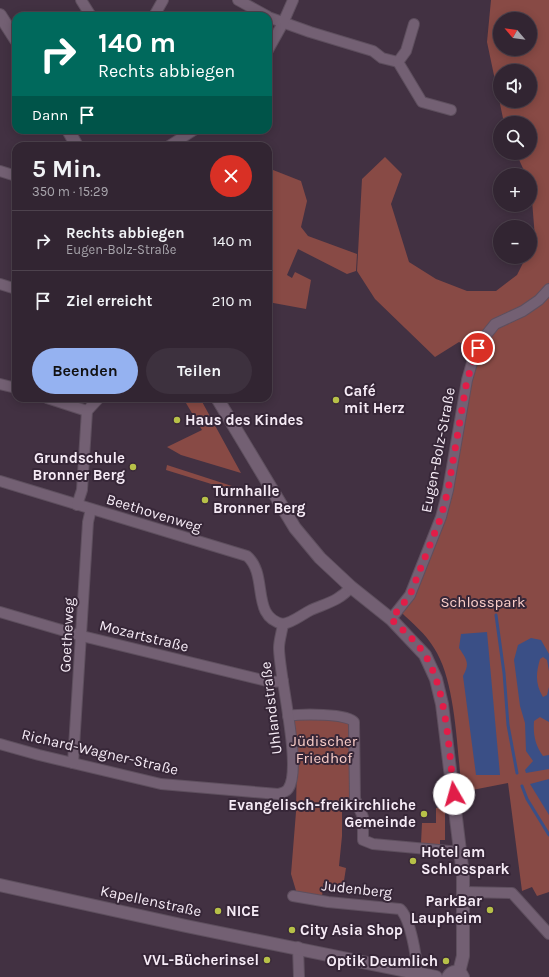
<!DOCTYPE html>
<html lang="de">
<head>
<meta charset="utf-8">
<style>
  :root { --surface:#322532; --page:#3d313e; --text:#f1f3f6; --muted:#a8a5ac; --line:#4d424d; --accent:#95b2f1 }
  body { margin:0; font-family:Karla,sans-serif; background:var(--page); color:var(--text); height:100vh; display:flex; flex-direction:column; font-size:15px; white-space:nowrap }
  * { box-sizing:border-box; margin:0 }
  p { font-size:13px; color:var(--muted) }
  .icon { flex:none; width:22px; height:22px; fill:none; stroke:currentColor; stroke-width:2; stroke-linecap:round; stroke-linejoin:round }
  .map { position:relative; flex:1; overflow:hidden }
  .details { position:absolute; left:12px; top:142px; width:260px; height:260px; display:flex; flex-direction:column; background:var(--surface); border-radius:12px; box-shadow:0 2px 10px #0003,0 0 0 1px var(--line) }
  .details>* { flex:none }
  .hud { position:absolute; left:12px; top:12px; width:260px; height:122px; border-radius:12px; box-shadow:0 2px 10px #0003,0 0 0 1px var(--line); background:#00695c; color:#fff; overflow:hidden }
  .needle { width:26px; rotate:299deg }
  .controls { position:absolute; left:493px; top:12px; display:grid; gap:8px }
  .controls a { display:grid; place-items:center; width:44px; height:44px; border-radius:50%; background:var(--surface); box-shadow:0 2px 10px #0003,0 0 0 1px var(--line); font-size:20px }
  .pin { position:absolute; display:grid; place-items:center; width:34px; height:34px; color:#fff; margin:-17px; border:2px solid #fff; border-radius:50%; box-shadow:0 1px 4px #0007 }
  .me { position:absolute; width:44px; margin:-22px; rotate:353deg; stroke-linejoin:round; filter:drop-shadow(0 0 3px #0008) }
  .turn { display:flex; align-items:center; gap:14px; height:84px; padding:0 20px; font-size:18px }
  .turn .icon { width:52px; height:52px; stroke-width:2.5 }
  .turn b { display:block; font-size:28px; line-height:34px }
  .then { display:flex; align-items:center; height:38px; padding:0 20px; background:#0003; gap:8px; font-size:15px }
  .round { display:grid; place-items:center; flex:none; width:42px; height:42px; border-radius:21px; background:var(--page) }
  .summary { display:flex; align-items:center; justify-content:space-between; height:68px; padding:0 20px }
  h1 { font-size:24px; font-weight:700; line-height:30px }
  .cta { display:flex; gap:8px; margin-top:auto; padding:8px 20px }
  .cta a { flex:1; height:46px; border-radius:24px; background:var(--accent); color:#111; font-size:16px; font-weight:700; line-height:46px; text-align:center }
  .cta a+a { background:var(--page); color:var(--text) }
  ul { padding:0; list-style:none }
  li { display:flex; align-items:center; gap:12px; height:60px; padding:0 20px; border-top:1px solid var(--line) }
  li div { flex:1 }
  li b { display:block; font-size:15px }
  li em { font-style:normal }
  .map>svg:first-child { display:block }
  .green { fill:#884a45; fill-rule:evenodd }
  .water { fill:#3a4f86 }
  .lines { fill:none; stroke-linecap:round; stroke-linejoin:round }
  .stream { stroke:#3a4f86; stroke-width:3 }
  .street-casing { stroke:#5e4f5e; stroke-width:12 }
  .secondary-casing { stroke:#5e4f5e; stroke-width:14 }
  .street { stroke:#736073; stroke-width:10 }
  .secondary { stroke:#736073; stroke-width:12 }
  .route { stroke:#e11d48; stroke-width:7; stroke-dasharray:0 12.6 }
  .poi-dot { fill:#b7c148; stroke:#372738; stroke-width:1.5 }
  .labels { text-anchor:middle; stroke-width:4; stroke-linejoin:round; paint-order:stroke }
  .poi-label { font-size:15px; font-weight:bold; fill:#f6ebf6; stroke:#372738; text-anchor:start }
  .street-label { font-size:15px; fill:#f6ebf6; stroke:#372738 }
  .park-label { font-size:15px; fill:#facec9; stroke:#372738 }
</style>
</head>
<body>
<div class="map">
<svg width="549" height="977" viewBox="0 0 549 977">
  <rect width="100%" height="100%" fill="#423142"/>
  <!-- green -->
  <g class="green">
    <path d="M491 0H549V892L537 896 532 887 522 891 508 783 462 792C457 751 456 681 434 648 426 634 412 623 401 612L443 518 469 381 483 342 472 349 459 342 435 357 375 299 357 271 362 179 385 157 402 174 391 204 409 262 436 279 467 291H496L517 275 526 257H530V249L535 238 530 175H526L516 153H530V123H504L487 42ZM500 19H530V49H500ZM500 71H530V101H500Z"/>
    <polygon points="268,168 301,181 307,201 301,227 308,236 357,254 356,271 347,274 298,249 287,275 292,278 295,272 311,280 306,309 268,302"/>
    <polygon points="183,398 200,398 241,473 181,455 167,447 202,430"/>
    <polygon points="167,465 235,487 234,491 166,470"/>
    <polygon points="296,719 344,720 352,726 350,804 342,803 342,836 339,866 346,868 343,887 340,885 323,883 322,898 297,894 291,874 296,812 297,755 294,721"/>
    <polygon points="436,808 445,808 445,840 440,840 440,845 421,843 422,823 436,823"/>
  </g>
  <!-- water -->
  <g class="water">
    <path d="M487 632 500 775H476L463 676C470 663 467 660 459 648L461 634Z"/>
    <path d="M531 638 541 640 549 654V671L547 660 543 657 540 659C536 673 535 684 543 697L547 695 549 687V722L540 717 534 721C533 734 535 745 543 756L549 755V769L526 773 525 770 533 761 526 751 525 723 520 706 514 660 518 645Z"/>
    <polygon points="549,779 549,815 530,784"/>
  </g>
  <g class="lines">
    <!-- stream -->
    <g class="stream">
      <polyline points="496,615 504,673 508,725 517,773"/>
      <polyline points="522,786 527,799 549,835"/>
    </g>
    <!-- street casing -->
    <g class="street-casing">
      <g id="street">
        <polyline points="81,0 91,16"/>
        <polyline points="238,0 267,16"/>
        <polyline points="154,16 163,0"/>
        <polyline points="268,17 310,32 373,51 382,58 398,62 422,102 451,110"/>
        <polyline points="268,50 283,23 293,0"/>
        <polyline points="398,62 406,51 414,24"/>
        <polyline points="169,146 194,130"/>
        <polyline points="0,171 16,176"/>
        <polyline points="0,284 16,289"/>
        <polyline points="0,384 16,388"/>
        <polyline points="47,398 87,411"/>
        <path d="M0 481 247 556C269 575 250 617 283 624"/>
        <polyline points="77,505 82,490 87,411 99,398"/>
        <polyline points="0,612 82,636 271,682 283,681"/>
        <polyline points="391,619 410,595 441,517 448,490 467,380 474,356 482,340 495,324 523,311 539,300 549,289"/>
        <path d="M288 716C300 714 348 713 354 722L355 799 363 817V840L373 844 460 852"/>
        <path d="M0 744 39 755 161 784 278 794C282 793 286 792 288 789 303 769 279 676 279 648 279 640 282 632 283 624 294 622 301 615 311 610 327 603 339 601 351 587"/>
        <polyline points="73,763 88,522 91,509"/>
        <polyline points="464,892 512,893 549,934"/>
        <path d="M293 896 328 902 400 909C410 918 418 959 416 973"/>
        <polyline points="298,947 299,977"/>
      </g>
    </g>
    <!-- secondary casing -->
    <g class="secondary-casing">
      <g id="secondary">
        <polyline points="0,15 16,40"/>
        <polyline points="68,130 77,146"/>
        <polyline points="217,398 295,528 320,558 351,587 391,619 425,655 436,679 442,704 463,875 463,956 459,972"/>
        <polyline points="0,885 186,926 436,977"/>
        <path d="M448 977C452 970 460 970 463 977"/>
      </g>
    </g>
    <!-- street -->
    <use href="#street" class="street"/>
    <!-- secondary -->
    <use href="#secondary" class="secondary"/>
  </g>
  <g class="lines">
    <!-- route -->
    <path class="route" d="M454 794C449 753 447 690 425 655 416 641 403 630 391 619L410 595 441 517 448 490 467 380 478 348"/>
  </g>
  <!-- markers -->
  <g class="poi-dot">
    <circle cx="336" cy="400" r="4"/>
    <circle cx="177" cy="420" r="4"/>
    <circle cx="133" cy="467" r="4"/>
    <circle cx="205" cy="500" r="4"/>
    <circle cx="424" cy="814" r="4"/>
    <circle cx="413" cy="861" r="4"/>
    <circle cx="490" cy="910" r="4"/>
    <circle cx="218" cy="911" r="4"/>
    <circle cx="292" cy="930" r="4"/>
    <circle cx="267" cy="960" r="4"/>
    <circle cx="446" cy="961" r="4"/>
  </g>
  <g class="labels">
    <!-- poi labels -->
    <g class="poi-label">
      <text x="344" y="396">Café<tspan x="344" dy="17">mit Herz</tspan></text>
      <text x="185" y="425">Haus des Kindes</text>
      <text x="125" y="463" text-anchor="end">Grundschule<tspan x="125" dy="17">Bronner Berg</tspan></text>
      <text x="213" y="496">Turnhalle<tspan x="213" dy="17">Bronner Berg</tspan></text>
      <text x="416" y="810" text-anchor="end">Evangelisch-freikirchliche<tspan x="416" dy="17">Gemeinde</tspan></text>
      <text x="421" y="857">Hotel am<tspan x="421" dy="17">Schlosspark</tspan></text>
      <text x="482" y="906" text-anchor="end">ParkBar<tspan x="482" dy="17">Laupheim</tspan></text>
      <text x="226" y="916">NICE</text>
      <text x="300" y="935">City Asia Shop</text>
      <text x="259" y="965" text-anchor="end">VVL-Bücherinsel</text>
      <text x="438" y="966" text-anchor="end">Optik Deumlich</text>
    </g>
    <!-- street labels -->
    <g class="street-label">
      <text transform="translate(438 450) rotate(-79)" y="5">Eugen-Bolz-Straße</text>
      <text transform="translate(154 513) rotate(17)" y="5">Beethovenweg</text>
      <text transform="translate(67 635) rotate(-87)" y="5">Goetheweg</text>
      <text transform="translate(144 636) rotate(14)" y="5">Mozartstraße</text>
      <text transform="translate(271 708) rotate(-97)" y="5">Uhlandstraße</text>
      <text transform="translate(100 752) rotate(13)" y="5">Richard-Wagner-Straße</text>
      <text transform="translate(357 889) rotate(6)" y="5">Judenberg</text>
      <text transform="translate(151 901) rotate(12)" y="5">Kapellenstraße</text>
    </g>
    <!-- park labels -->
    <g class="park-label">
      <text x="483" y="607">Schlosspark</text>
      <text x="324" y="746">Jüdischer<tspan x="324" dy="17">Friedhof</tspan></text>
    </g>
  </g>
</svg>
<div class="controls">
<a><svg class="needle" viewBox="-14 -14 28 28"><path d="M0-13l5 13h-10z" fill="#e53935"/><path d="M0 13l5-13h-10z" fill="#a8a5ac"/></svg></a>
<a><svg class="icon" aria-label="sound" viewBox="0 0 24 24"><path d="M4 9h4l5-4v14l-5-4H4zM17 9q2 3 0 6"/></svg></a>
<a><svg class="icon" aria-label="search" viewBox="0 0 24 24"><circle cx="10" cy="10" r="6"/><path d="M15 15l6 6"/></svg></a>
<a>+</a>
<a>−</a>
</div>
<div class="pin" style="left:478px;top:348px;background:#d93025"><svg class="icon" aria-label="arrive" viewBox="0 0 24 24"><path d="M6 21V4h12l-3 4 3 4H6"/></svg></div>
<svg class="me" style="left:454px;top:794px" viewBox="-20 -20 40 40"><circle r="19" fill="#fff"/><path d="M0-13L10 11 0 6-10 11z" fill="#e11d48"/></svg>
<div class="hud">
<div class="turn"><svg class="icon" aria-label="right" viewBox="0 0 24 24"><path d="M7 20v-9h11M14 6l5 5-5 5"/></svg><div><b>140 m</b>Rechts abbiegen</div></div>
<div class="then">Dann<svg class="icon" aria-label="arrive" viewBox="0 0 24 24"><path d="M6 21V4h12l-3 4 3 4H6"/></svg></div>
</div>
<section class="details">
<div class="summary"><div><h1>5 Min.</h1><p>350 m · 15:29</p></div><a class="round" style="background:#d93025;color:#fff"><svg class="icon" aria-label="close" viewBox="0 0 24 24"><path d="M6 6l12 12M18 6L6 18"/></svg></a></div>
<ul>
<li><svg class="icon" aria-label="right" viewBox="0 0 24 24"><path d="M7 20v-9h11M14 6l5 5-5 5"/></svg><div><b>Rechts abbiegen</b><p>Eugen-Bolz-Straße</p></div><em>140 m</em></li>
<li><svg class="icon" aria-label="arrive" viewBox="0 0 24 24"><path d="M6 21V4h12l-3 4 3 4H6"/></svg><div><b>Ziel erreicht</b></div><em>210 m</em></li>
</ul>
<div class="cta"><a>Beenden</a><a>Teilen</a></div>
</section>
</div>
</body>
</html>
